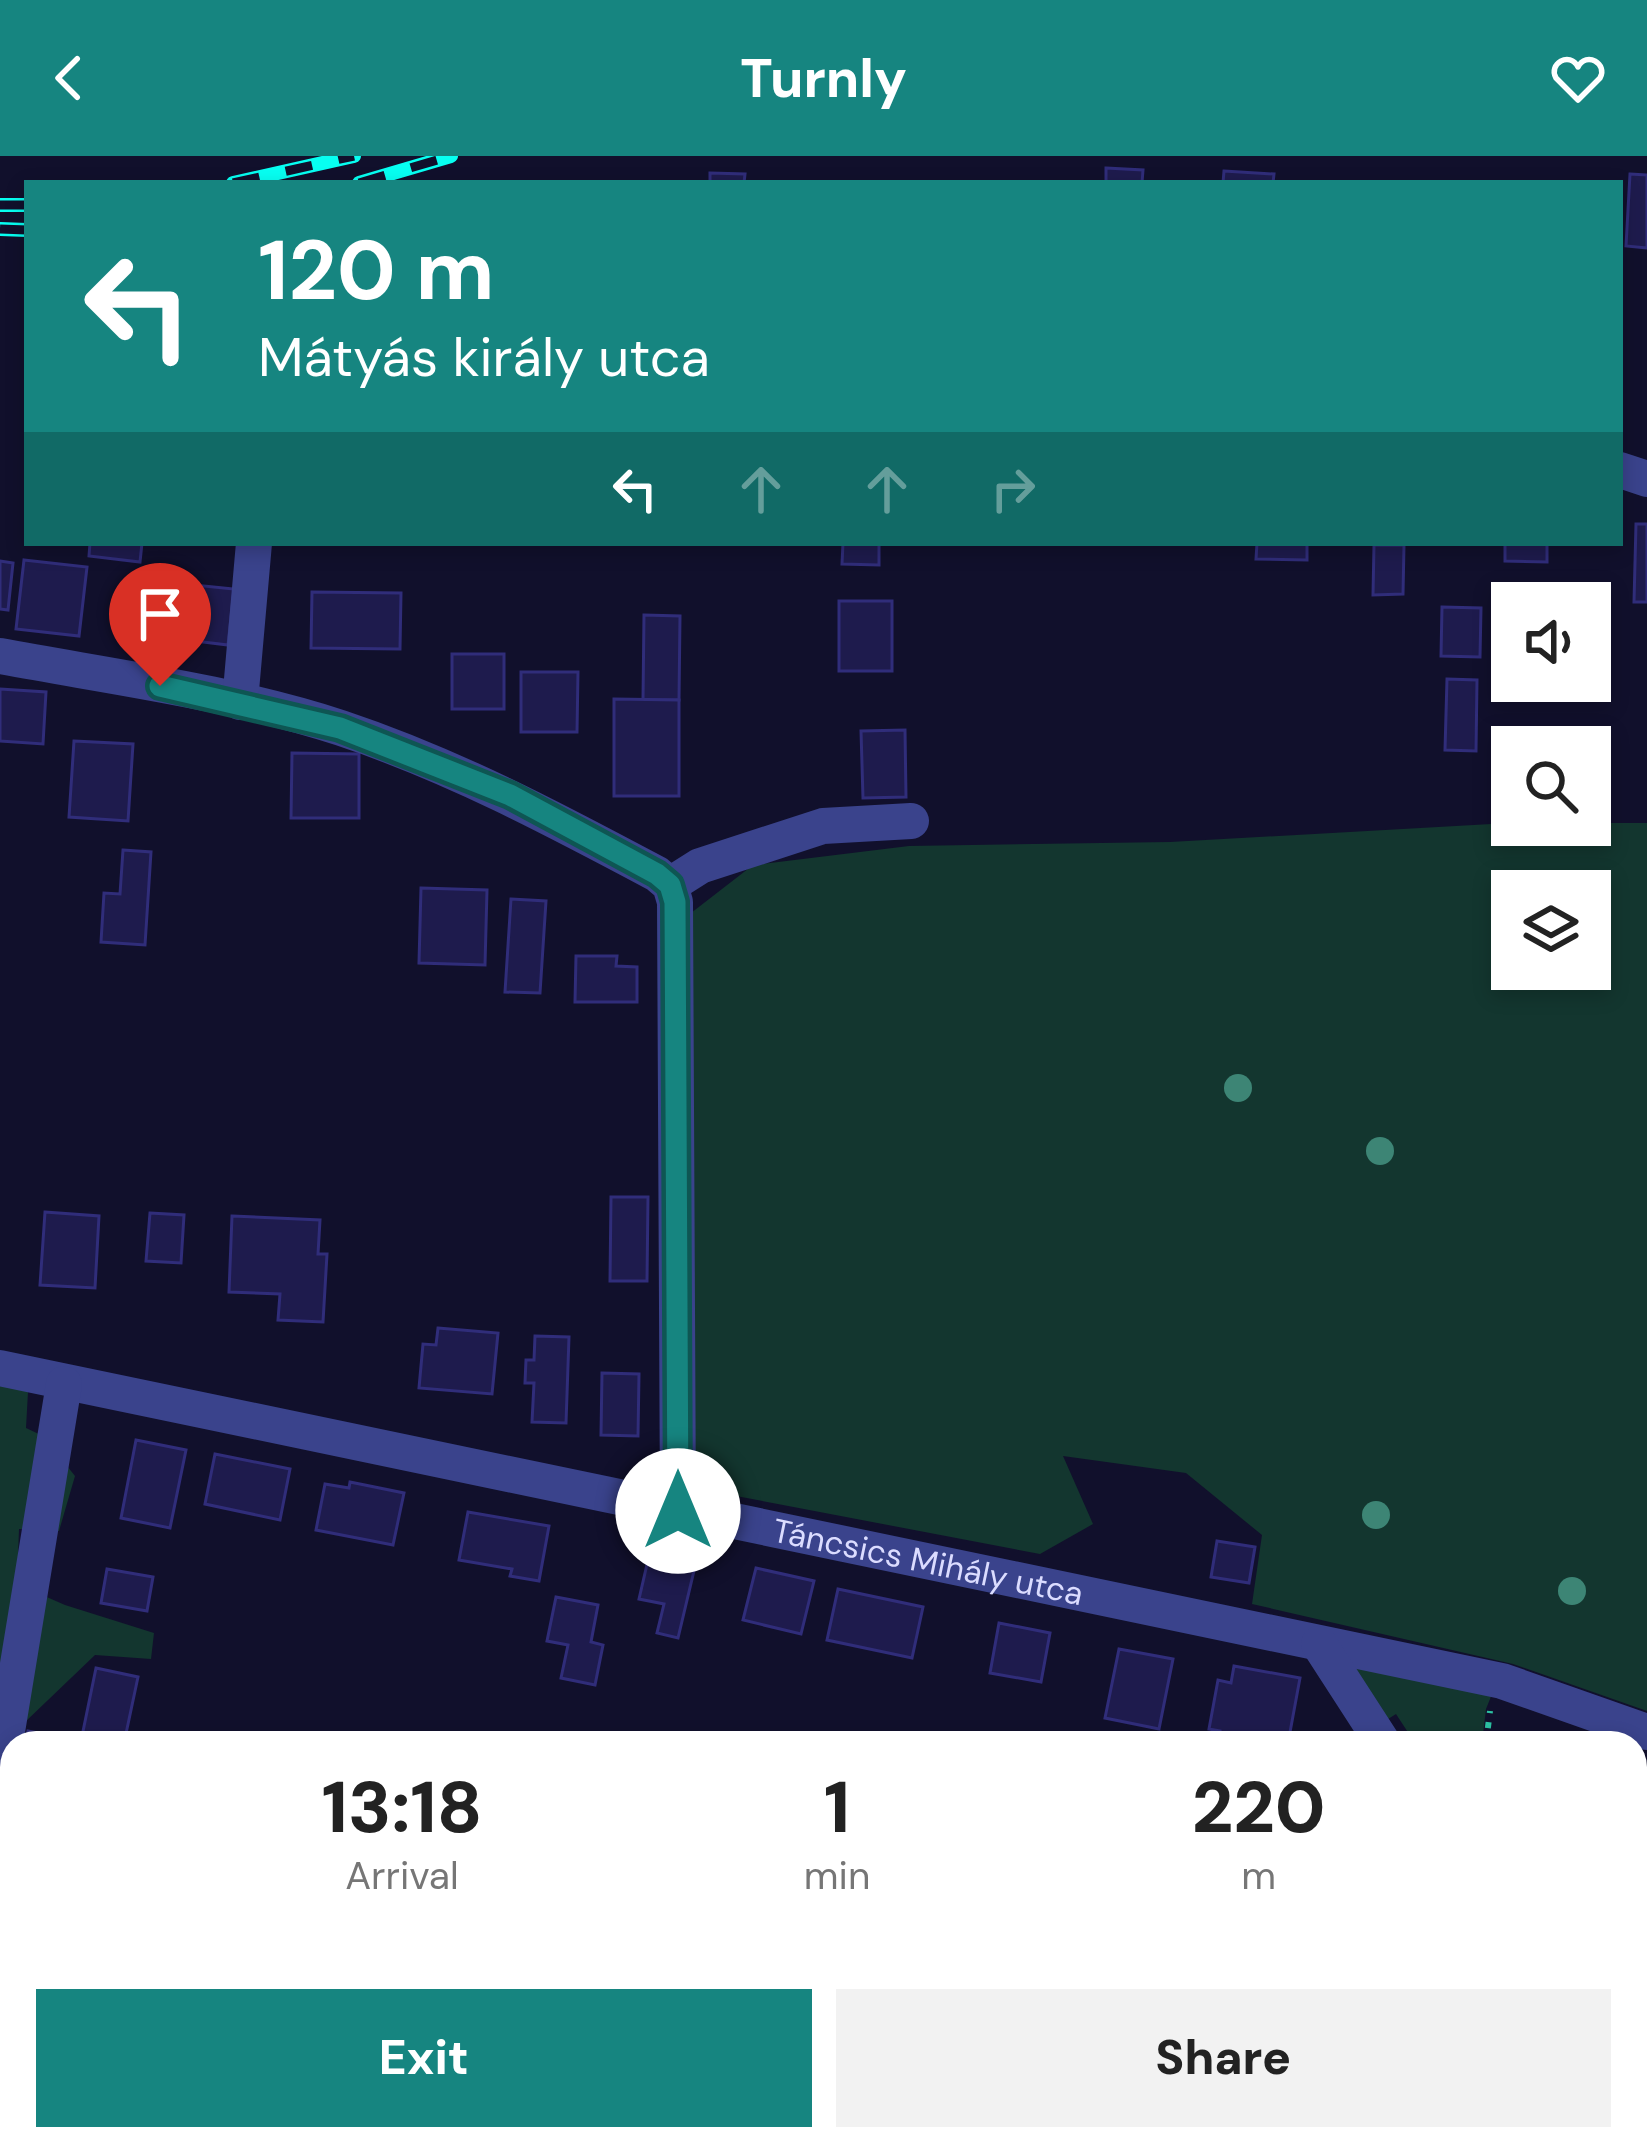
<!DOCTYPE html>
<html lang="en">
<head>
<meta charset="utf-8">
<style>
  :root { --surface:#fff; --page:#f2f2f2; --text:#222; --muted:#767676; --accent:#168580 }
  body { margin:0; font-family:"DM Sans",sans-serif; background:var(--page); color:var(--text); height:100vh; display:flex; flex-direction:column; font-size:45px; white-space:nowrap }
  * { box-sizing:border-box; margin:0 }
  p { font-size:39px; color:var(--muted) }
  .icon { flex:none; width:66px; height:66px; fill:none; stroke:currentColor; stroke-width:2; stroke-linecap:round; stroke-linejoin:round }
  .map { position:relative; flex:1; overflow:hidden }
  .details { position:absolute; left:0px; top:1575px; width:1647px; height:420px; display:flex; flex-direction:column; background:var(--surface); border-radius:36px 36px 0 0; box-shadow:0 6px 18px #0003 }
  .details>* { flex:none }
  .banner { position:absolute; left:24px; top:24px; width:1599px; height:366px; border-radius:0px; box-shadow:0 6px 18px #0003; background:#168580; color:#fff; overflow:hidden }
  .tools { position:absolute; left:1491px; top:426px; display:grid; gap:24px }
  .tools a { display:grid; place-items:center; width:120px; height:120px; border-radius:0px; background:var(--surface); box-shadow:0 6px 18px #0003; font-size:60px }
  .pin { position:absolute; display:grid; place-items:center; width:102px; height:102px; color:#fff; margin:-123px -51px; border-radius:50% 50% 50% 0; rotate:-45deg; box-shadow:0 0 12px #0007 }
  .pin .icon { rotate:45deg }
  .me { position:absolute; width:132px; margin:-66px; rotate:0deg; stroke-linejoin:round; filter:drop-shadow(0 0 9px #0008) }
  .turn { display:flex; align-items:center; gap:42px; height:252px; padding:0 36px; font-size:54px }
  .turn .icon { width:156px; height:156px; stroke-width:2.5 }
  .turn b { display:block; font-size:84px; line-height:102px }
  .lanes { display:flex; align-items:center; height:114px; padding:0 36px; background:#0003; justify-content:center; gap:60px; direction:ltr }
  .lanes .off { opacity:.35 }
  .eta { display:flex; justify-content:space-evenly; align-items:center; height:204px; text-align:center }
  .eta b { font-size:72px; font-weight:800; line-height:84px }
  .cta { display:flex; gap:24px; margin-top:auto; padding:24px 36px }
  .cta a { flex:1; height:138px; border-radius:0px; background:var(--accent); color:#fff; font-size:48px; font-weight:800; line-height:138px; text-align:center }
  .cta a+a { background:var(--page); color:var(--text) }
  header { display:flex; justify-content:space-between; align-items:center; height:156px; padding:0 36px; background:var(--accent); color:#fff; font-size:54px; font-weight:800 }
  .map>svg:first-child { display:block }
  .green { fill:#13362f; fill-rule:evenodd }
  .building { fill:#1e1b4d; stroke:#302d7a; stroke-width:3 }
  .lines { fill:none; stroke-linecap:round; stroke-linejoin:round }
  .path { stroke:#2cc2a2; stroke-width:6; stroke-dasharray:6 9; stroke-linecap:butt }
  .minor { stroke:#3a438c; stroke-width:36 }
  .rail-casing { stroke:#07fff2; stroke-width:14 }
  .rail { stroke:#11102c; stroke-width:9; stroke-dasharray:27; stroke-linecap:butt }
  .tree { fill:#3d8575 }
  .route-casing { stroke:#0e5653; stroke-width:30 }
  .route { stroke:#168580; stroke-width:21 }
  .labels { text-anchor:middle; stroke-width:12; stroke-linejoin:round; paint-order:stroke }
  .street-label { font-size:33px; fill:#dbdcff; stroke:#11102c }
</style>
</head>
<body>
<header><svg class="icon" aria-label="back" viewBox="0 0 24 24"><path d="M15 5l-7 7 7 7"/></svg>Turnly<svg class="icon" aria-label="heart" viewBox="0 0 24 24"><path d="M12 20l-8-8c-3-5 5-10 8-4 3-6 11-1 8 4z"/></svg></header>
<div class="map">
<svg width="1647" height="1995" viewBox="0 0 1647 1995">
  <rect width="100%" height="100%" fill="#11102c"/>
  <!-- green -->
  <g class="green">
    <path d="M1509 667H1647V1555L1513 1508 1252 1448 1262 1379 1186 1317 1063 1300 1093 1368 1040 1398 715 1336 689 1288 682 764 753 709 909 690 1170 686ZM1512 735H1590V813H1512Z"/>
    <polygon points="0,1216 28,1236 26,1272 43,1280 75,1320 59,1375 19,1373 17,1428 65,1449 154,1477 151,1503 95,1499 0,1590"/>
    <polygon points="1329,1495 1496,1528 1486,1553 1482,1587 1415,1587 1396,1558 1377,1570"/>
  </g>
  <!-- building -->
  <g class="building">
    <polygon points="1106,12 1143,14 1142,27 1106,27"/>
    <polygon points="1224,15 1274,18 1273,27 1223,27"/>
    <polygon points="710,17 745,18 744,27 710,27"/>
    <polygon points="1630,18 1647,19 1647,92 1626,90"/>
    <polygon points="1636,368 1647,368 1647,446 1634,446"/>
    <polygon points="90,387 142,387 140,406 89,400"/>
    <polygon points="843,387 879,387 879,409 842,408"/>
    <polygon points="1257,387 1307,387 1307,404 1256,403"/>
    <polygon points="1505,387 1547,387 1547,406 1505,405"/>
    <polygon points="1374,389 1404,389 1403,438 1373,439"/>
    <polygon points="24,404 87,411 79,480 16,473"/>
    <polygon points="0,405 13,407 8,454 0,453"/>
    <polygon points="184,428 234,433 228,489 178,483"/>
    <polygon points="312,436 401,437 400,493 311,492"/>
    <rect x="839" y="445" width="53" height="70"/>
    <polygon points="1442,451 1481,452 1480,501 1441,500"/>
    <polygon points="644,459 680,460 679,544 643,544"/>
    <rect x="452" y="498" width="52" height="55"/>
    <polygon points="521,516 578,516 577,576 521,576"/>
    <polygon points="1447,523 1477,524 1476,595 1445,594"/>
    <polygon points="0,533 46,536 43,588 0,585"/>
    <polygon points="614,543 679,544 679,640 614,640"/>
    <polygon points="905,574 906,641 863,642 861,575"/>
    <polygon points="74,585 133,588 128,665 69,661"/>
    <polygon points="292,597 359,598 359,662 291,662"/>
    <polygon points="123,694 151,696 145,789 101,786 104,737 120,738"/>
    <polygon points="421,732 487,734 485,809 419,807"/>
    <polygon points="511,743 546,745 540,837 505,836"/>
    <polygon points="576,800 617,800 616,810 637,811 637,846 575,846"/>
    <polygon points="611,1041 648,1041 647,1125 610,1125"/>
    <polygon points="45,1056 99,1060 95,1132 40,1129"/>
    <polygon points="150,1057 184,1059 181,1107 146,1105"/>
    <polygon points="232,1060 320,1064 318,1098 327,1098 323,1166 278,1164 280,1138 229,1136"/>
    <polygon points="438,1172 498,1177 492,1238 419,1232 423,1188 436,1189"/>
    <polygon points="535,1180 569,1181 566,1267 532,1266 534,1227 525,1227 526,1204 534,1204"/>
    <polygon points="602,1217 639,1218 638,1280 601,1279"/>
    <polygon points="136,1284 186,1294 170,1372 121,1362"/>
    <polygon points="215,1298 290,1313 280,1364 205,1348"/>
    <polygon points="350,1326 404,1337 393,1389 316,1374 325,1328 349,1332"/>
    <polygon points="468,1356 549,1370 539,1425 510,1420 512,1413 459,1404"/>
    <polygon points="1217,1385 1255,1391 1249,1427 1211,1421"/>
    <polygon points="651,1391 697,1402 678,1482 657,1477 664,1448 639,1443"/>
    <polygon points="756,1412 814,1425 801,1478 743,1464"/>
    <polygon points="107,1413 153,1421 147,1455 101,1447"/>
    <polygon points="838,1433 923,1451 912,1502 827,1484"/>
    <polygon points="556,1441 598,1449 591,1486 603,1489 595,1529 561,1522 568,1489 547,1485"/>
    <polygon points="999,1467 1050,1477 1041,1526 990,1517"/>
    <polygon points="1119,1493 1173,1503 1159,1573 1105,1562"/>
    <polygon points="1234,1510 1300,1522 1288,1587 1241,1587 1219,1583 1220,1575 1209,1573 1218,1524 1231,1527"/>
    <polygon points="96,1512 138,1521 124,1587 81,1585"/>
    <polygon points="28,1575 67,1583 66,1587 26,1587"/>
    <polygon points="1635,1807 1647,1810 1635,1879"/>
    <polygon points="9,1868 12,1869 12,1965 0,1963 0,1885 6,1886"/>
    <polygon points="1492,1983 1546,1983 1544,1995 1491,1989"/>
    <polygon points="1563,1983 1609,1987 1607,1995 1561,1995"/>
  </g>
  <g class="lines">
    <!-- path -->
    <polyline class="path" points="1486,1587 1490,1555"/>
    <!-- minor -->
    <g class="minor">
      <polyline points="1620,314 1647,323"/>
      <path d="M0 500C113 521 231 536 341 572 452 609 554 663 657 718L670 729 675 746 678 1355"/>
      <polyline points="240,546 254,387"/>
      <polyline points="670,729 700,710 823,670 911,665"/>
      <path id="s1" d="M0 1212 1502 1525 1647 1576"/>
      <polyline points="1319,1488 1383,1587"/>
      <polyline points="0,1618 64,1228"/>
      <polyline points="0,1722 12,1725"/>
      <polyline points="1635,1971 1647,1989"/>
      <polyline points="577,1995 580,1983"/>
    </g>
    <!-- rail casing -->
    <g class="rail-casing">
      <g id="rail">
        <polyline points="233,27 354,0"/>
        <polyline points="359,27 451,0"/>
        <polyline points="0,49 27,49"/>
        <polyline points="0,73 27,74"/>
      </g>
    </g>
    <!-- rail -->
    <use href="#rail" class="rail"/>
  </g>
  <!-- trees -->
  <g class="tree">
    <circle cx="1238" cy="932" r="14"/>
    <circle cx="1380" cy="995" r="14"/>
    <circle cx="1376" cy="1359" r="14"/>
    <circle cx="1572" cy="1435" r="14"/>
  </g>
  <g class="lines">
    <!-- route casing -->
    <g class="route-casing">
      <polyline id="route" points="160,530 340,572 510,639 657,718 670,729 675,746 678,1355"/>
    </g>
    <!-- route -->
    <use href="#route" class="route"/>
  </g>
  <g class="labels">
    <!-- street labels -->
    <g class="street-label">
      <text dy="12" stroke="none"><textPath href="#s1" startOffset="948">Táncsics Mihály utca</textPath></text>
    </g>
  </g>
</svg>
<div class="tools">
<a><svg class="icon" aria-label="sound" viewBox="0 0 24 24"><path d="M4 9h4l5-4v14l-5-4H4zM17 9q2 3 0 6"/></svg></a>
<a><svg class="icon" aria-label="search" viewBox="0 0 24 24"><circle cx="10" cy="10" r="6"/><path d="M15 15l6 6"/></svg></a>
<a><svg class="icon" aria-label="layers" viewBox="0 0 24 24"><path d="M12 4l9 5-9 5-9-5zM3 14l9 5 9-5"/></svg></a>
</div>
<div class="pin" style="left:160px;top:530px;background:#d93025"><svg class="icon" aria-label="arrive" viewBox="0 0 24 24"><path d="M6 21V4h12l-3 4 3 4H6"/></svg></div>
<svg class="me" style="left:678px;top:1355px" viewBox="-20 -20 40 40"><circle r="19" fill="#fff"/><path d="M0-13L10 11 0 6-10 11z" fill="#168580"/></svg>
<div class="banner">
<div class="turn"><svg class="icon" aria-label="left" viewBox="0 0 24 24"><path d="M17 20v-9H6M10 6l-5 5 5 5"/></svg><div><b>120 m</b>Mátyás király utca</div></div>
<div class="lanes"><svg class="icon" aria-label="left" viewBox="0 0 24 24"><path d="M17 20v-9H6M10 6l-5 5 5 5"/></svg><svg class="icon off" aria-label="ahead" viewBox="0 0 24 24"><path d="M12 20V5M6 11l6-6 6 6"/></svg><svg class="icon off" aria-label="ahead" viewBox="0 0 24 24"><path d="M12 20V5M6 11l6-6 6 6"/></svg><svg class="icon off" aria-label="right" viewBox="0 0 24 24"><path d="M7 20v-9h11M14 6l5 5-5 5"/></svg></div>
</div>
<section class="details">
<div class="eta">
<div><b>13:18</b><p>Arrival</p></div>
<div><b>1</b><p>min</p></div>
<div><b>220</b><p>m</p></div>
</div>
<div class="cta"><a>Exit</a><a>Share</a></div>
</section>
</div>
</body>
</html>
